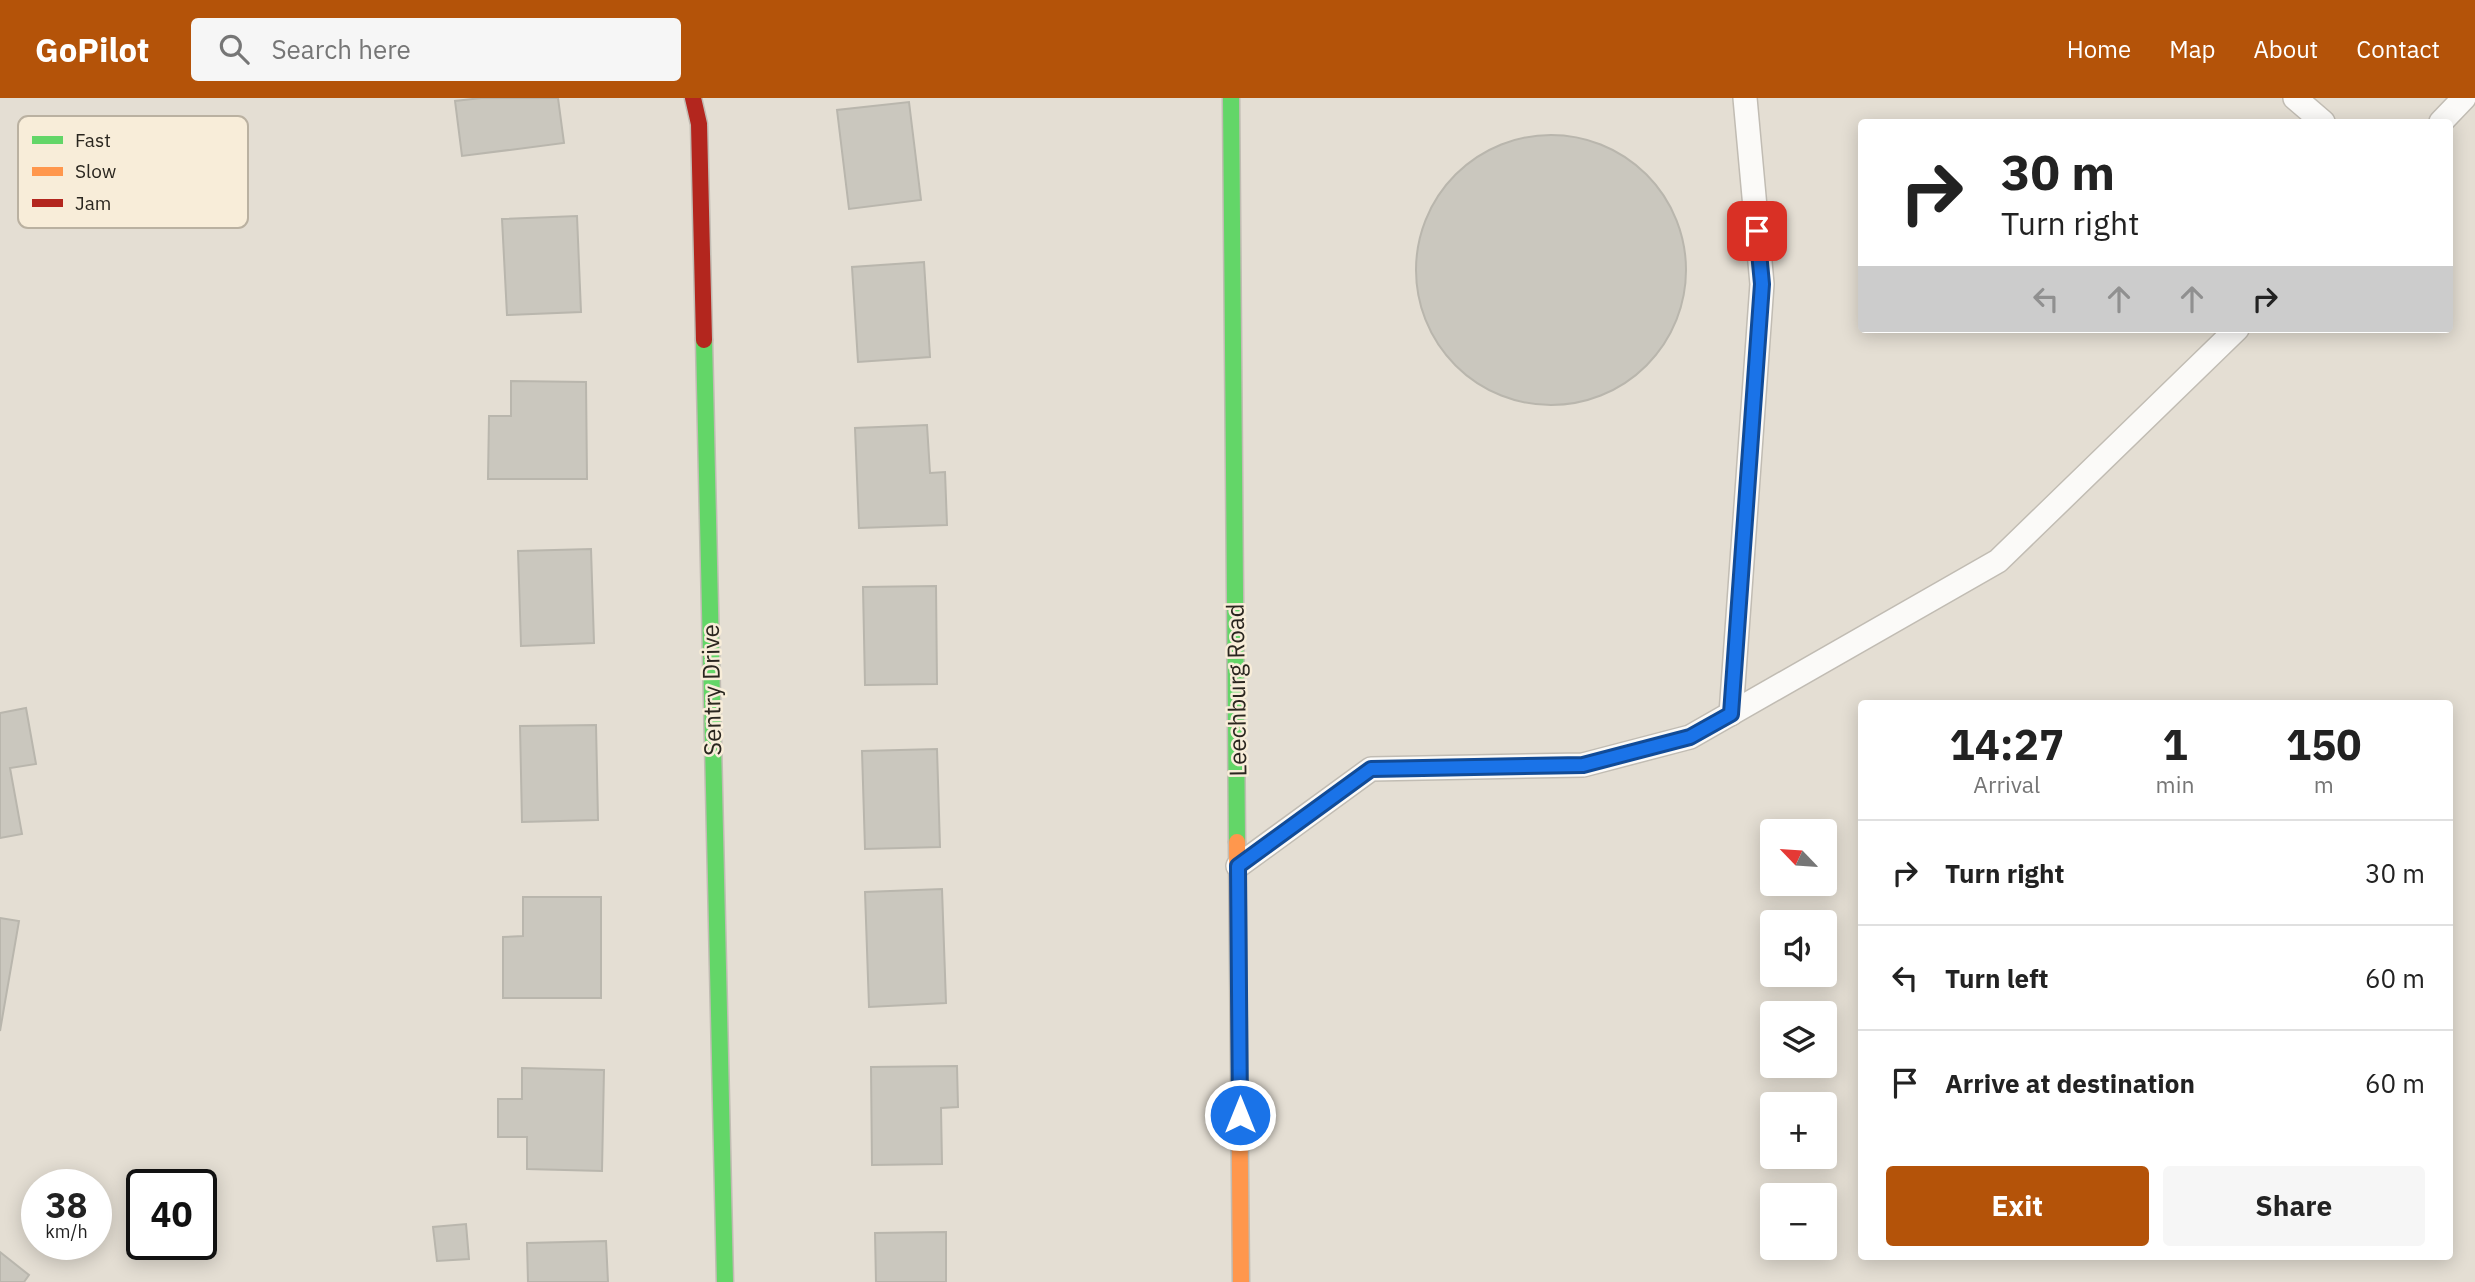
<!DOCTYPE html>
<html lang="en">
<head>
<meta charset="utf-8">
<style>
  :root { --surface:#fff; --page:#f6f6f6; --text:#222; --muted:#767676; --line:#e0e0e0; --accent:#b45309 }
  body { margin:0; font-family:"IBM Plex Sans",sans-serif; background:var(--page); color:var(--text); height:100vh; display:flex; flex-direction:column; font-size:26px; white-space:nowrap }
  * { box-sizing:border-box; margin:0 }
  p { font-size:23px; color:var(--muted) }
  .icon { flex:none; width:38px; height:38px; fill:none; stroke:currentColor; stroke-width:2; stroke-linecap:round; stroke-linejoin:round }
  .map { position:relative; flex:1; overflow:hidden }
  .details { position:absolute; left:1858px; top:602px; width:595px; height:560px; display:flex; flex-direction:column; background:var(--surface); border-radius:7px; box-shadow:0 4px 18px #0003 }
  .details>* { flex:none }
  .banner { position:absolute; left:1858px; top:21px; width:595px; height:214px; border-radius:7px; box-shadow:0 4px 18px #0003; background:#fff; color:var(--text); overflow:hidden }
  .needle { width:46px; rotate:295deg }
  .controls { position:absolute; left:1760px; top:721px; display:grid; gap:14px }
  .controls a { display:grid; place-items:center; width:77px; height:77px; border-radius:7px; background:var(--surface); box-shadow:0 4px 18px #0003; font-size:35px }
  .speed { position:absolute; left:21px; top:1071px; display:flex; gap:14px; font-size:35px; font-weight:700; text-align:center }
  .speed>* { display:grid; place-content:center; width:91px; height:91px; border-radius:50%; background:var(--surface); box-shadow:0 4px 18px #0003; line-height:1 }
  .speed small { font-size:18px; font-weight:400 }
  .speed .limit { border:4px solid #111; border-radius:10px; background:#fff; color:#111 }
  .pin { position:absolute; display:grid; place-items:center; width:60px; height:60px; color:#fff; margin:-30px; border-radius:14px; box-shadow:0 4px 10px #0006 }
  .me { position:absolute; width:77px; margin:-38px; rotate:0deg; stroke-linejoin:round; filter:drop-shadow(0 0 5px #0008) }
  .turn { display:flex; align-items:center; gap:24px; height:147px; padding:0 28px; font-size:32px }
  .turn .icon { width:91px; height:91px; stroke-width:2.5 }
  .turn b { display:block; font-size:49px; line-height:60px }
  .lanes { display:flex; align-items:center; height:66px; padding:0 28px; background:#0003; justify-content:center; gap:35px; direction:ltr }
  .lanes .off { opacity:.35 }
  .eta { display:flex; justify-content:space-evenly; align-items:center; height:119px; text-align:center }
  .eta b { font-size:42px; font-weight:700; line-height:49px }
  .action { display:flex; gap:14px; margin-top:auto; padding:14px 28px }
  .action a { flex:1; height:80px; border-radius:7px; background:var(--accent); color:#fff; font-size:28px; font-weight:700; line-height:80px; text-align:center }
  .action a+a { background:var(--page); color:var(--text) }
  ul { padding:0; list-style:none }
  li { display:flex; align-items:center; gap:21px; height:105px; padding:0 28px; border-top:2px solid var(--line) }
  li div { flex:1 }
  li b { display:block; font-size:26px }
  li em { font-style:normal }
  header { display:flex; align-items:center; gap:42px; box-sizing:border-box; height:98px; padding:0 35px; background:var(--accent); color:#fff }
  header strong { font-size:33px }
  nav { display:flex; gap:38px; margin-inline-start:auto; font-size:24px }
  .search { width:490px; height:63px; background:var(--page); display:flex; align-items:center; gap:18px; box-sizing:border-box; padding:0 24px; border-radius:7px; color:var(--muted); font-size:26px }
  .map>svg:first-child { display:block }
  .building { fill:#cac7be; stroke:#b9b6ad; stroke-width:2 }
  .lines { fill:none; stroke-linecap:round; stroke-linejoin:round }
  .lane-casing { stroke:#c1bcb3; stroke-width:26 }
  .fast-casing { stroke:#c1bcb3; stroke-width:19 }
  .slow-casing { stroke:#c1bcb3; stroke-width:19 }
  .jam-casing { stroke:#c1bcb3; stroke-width:19 }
  .lane { stroke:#fbfaf8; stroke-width:23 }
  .fast { stroke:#63d668; stroke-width:16 }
  .slow { stroke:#ff974d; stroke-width:16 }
  .jam { stroke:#b3261e; stroke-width:16 }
  .route-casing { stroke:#114b97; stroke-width:18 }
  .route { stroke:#1a73e8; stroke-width:12 }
  .labels { text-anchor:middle; stroke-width:5; stroke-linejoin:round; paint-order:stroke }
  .street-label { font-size:24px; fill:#2a261f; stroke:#f8edd9 }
  .key { fill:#f8edd9; stroke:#bab1a1; stroke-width:2 }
  .key-label { font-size:19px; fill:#2a261f }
</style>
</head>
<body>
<header>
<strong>GoPilot</strong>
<div class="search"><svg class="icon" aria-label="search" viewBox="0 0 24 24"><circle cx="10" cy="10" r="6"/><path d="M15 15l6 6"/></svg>Search here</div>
<nav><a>Home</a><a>Map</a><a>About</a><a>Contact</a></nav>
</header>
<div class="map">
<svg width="2475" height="1184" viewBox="0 0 2475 1184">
  <rect width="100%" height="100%" fill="#e4ded3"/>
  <!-- building -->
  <g class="building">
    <polygon points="558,0 564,45 462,58 455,3 481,0"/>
    <polygon points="909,4 921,102 849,111 837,12"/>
    <circle cx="1551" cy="172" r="135"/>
    <polygon points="577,118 581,214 507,217 502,121"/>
    <polygon points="924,164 930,259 858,264 852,169"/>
    <polygon points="511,283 586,284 587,381 488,381 489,318 511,318"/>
    <polygon points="927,327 930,375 945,374 947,427 859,430 855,330"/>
    <polygon points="591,451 594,545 521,548 518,453"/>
    <polygon points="936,488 937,586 865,587 863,489"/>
    <polygon points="26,610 36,666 10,670 22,736 0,740 0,615"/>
    <polygon points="596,627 598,722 522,724 520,628"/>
    <polygon points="937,651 940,749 865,751 862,653"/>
    <polygon points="942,791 946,905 869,909 865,794"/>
    <polygon points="523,799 601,799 601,900 503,900 503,839 523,838"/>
    <polygon points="0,820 19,823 0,933"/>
    <polygon points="957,968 958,1009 941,1010 942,1066 872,1067 871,969"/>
    <polygon points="522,970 604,972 602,1073 527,1071 527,1039 498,1039 498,1001 522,1001"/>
    <polygon points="466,1126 469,1161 437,1163 433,1129"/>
    <polygon points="946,1134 946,1184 876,1184 875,1135"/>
    <polygon points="606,1143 608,1184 528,1184 527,1145"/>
    <polygon points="0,1154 29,1177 24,1184 0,1184"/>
  </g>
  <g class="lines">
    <!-- lane casing -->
    <g class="lane-casing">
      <g id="lane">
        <polyline points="2295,0 2323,24"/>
        <polyline points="2441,24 2464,0"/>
        <polyline points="1731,616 1762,186 1745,0"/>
        <polyline points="1238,768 1371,671 1583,667 1690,639 1998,463 2237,231"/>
      </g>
    </g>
    <!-- fast casing -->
    <g class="fast-casing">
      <g id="fast">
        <polyline points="1231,0 1237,744"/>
        <polyline points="704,242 725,1184"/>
      </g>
    </g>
    <!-- slow casing -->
    <g class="slow-casing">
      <polyline id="slow" points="1237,744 1241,1184"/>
    </g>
    <!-- jam casing -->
    <g class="jam-casing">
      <polyline id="jam" points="693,0 699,26 704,242"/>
    </g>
    <!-- lane -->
    <use href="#lane" class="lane"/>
    <!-- fast -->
    <use href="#fast" class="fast"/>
    <!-- slow -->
    <use href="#slow" class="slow"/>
    <!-- jam -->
    <use href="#jam" class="jam"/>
  </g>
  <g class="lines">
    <!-- route casing -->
    <g class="route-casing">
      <polyline id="route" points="1240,1017 1238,768 1371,671 1583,667 1690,639 1731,616 1762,186 1757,133"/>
    </g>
    <!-- route -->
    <use href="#route" class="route"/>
  </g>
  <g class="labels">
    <!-- street labels -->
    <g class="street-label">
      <text transform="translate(712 592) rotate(-91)" y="8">Sentry Drive</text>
      <text transform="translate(1237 592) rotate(-91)" y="8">Leechburg Road</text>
    </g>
  </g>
  <!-- legend -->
  <rect x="18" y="18" width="230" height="112" rx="10" class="key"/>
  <rect x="32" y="38" width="31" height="8" fill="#63d668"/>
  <rect x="32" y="69" width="31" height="9" fill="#ff974d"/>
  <rect x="32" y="101" width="31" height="8" fill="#b3261e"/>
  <g class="key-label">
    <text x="75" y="49">Fast</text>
    <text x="75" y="80">Slow</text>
    <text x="75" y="112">Jam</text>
  </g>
</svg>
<div class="controls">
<a><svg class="needle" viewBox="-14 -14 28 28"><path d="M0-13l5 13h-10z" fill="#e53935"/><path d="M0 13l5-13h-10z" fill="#767676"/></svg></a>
<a><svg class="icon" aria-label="sound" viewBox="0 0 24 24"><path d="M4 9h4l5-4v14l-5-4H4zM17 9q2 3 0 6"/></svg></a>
<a><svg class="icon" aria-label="layers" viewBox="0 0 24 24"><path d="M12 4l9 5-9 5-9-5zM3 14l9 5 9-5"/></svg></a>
<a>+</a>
<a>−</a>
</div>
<div class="speed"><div>38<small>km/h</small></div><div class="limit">40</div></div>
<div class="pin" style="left:1757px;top:133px;background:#d93025"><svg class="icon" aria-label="arrive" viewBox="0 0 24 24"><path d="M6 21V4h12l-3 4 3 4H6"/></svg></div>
<svg class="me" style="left:1240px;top:1017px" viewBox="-20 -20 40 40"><circle r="17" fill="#1a73e8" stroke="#fff" stroke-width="3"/><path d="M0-11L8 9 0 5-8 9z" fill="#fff"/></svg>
<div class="banner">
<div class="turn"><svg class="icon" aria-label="right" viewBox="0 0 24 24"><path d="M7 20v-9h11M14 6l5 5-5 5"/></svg><div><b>30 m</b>Turn right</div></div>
<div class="lanes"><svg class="icon off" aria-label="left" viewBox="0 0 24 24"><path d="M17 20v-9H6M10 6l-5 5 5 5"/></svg><svg class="icon off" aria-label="ahead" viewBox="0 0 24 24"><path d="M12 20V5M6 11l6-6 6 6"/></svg><svg class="icon off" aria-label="ahead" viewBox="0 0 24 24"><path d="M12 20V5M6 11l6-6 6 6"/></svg><svg class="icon" aria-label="right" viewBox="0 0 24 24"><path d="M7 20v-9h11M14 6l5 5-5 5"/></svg></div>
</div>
<section class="details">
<div class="eta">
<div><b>14:27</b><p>Arrival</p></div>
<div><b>1</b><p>min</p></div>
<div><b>150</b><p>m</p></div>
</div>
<ul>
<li><svg class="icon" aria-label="right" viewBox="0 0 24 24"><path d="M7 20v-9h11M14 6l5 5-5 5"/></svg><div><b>Turn right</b></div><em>30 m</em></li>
<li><svg class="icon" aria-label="left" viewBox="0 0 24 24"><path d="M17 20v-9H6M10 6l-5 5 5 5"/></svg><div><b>Turn left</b></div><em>60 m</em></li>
<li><svg class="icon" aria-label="arrive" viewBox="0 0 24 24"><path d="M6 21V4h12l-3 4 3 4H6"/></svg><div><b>Arrive at destination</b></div><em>60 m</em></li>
</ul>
<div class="action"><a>Exit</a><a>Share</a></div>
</section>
</div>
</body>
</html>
